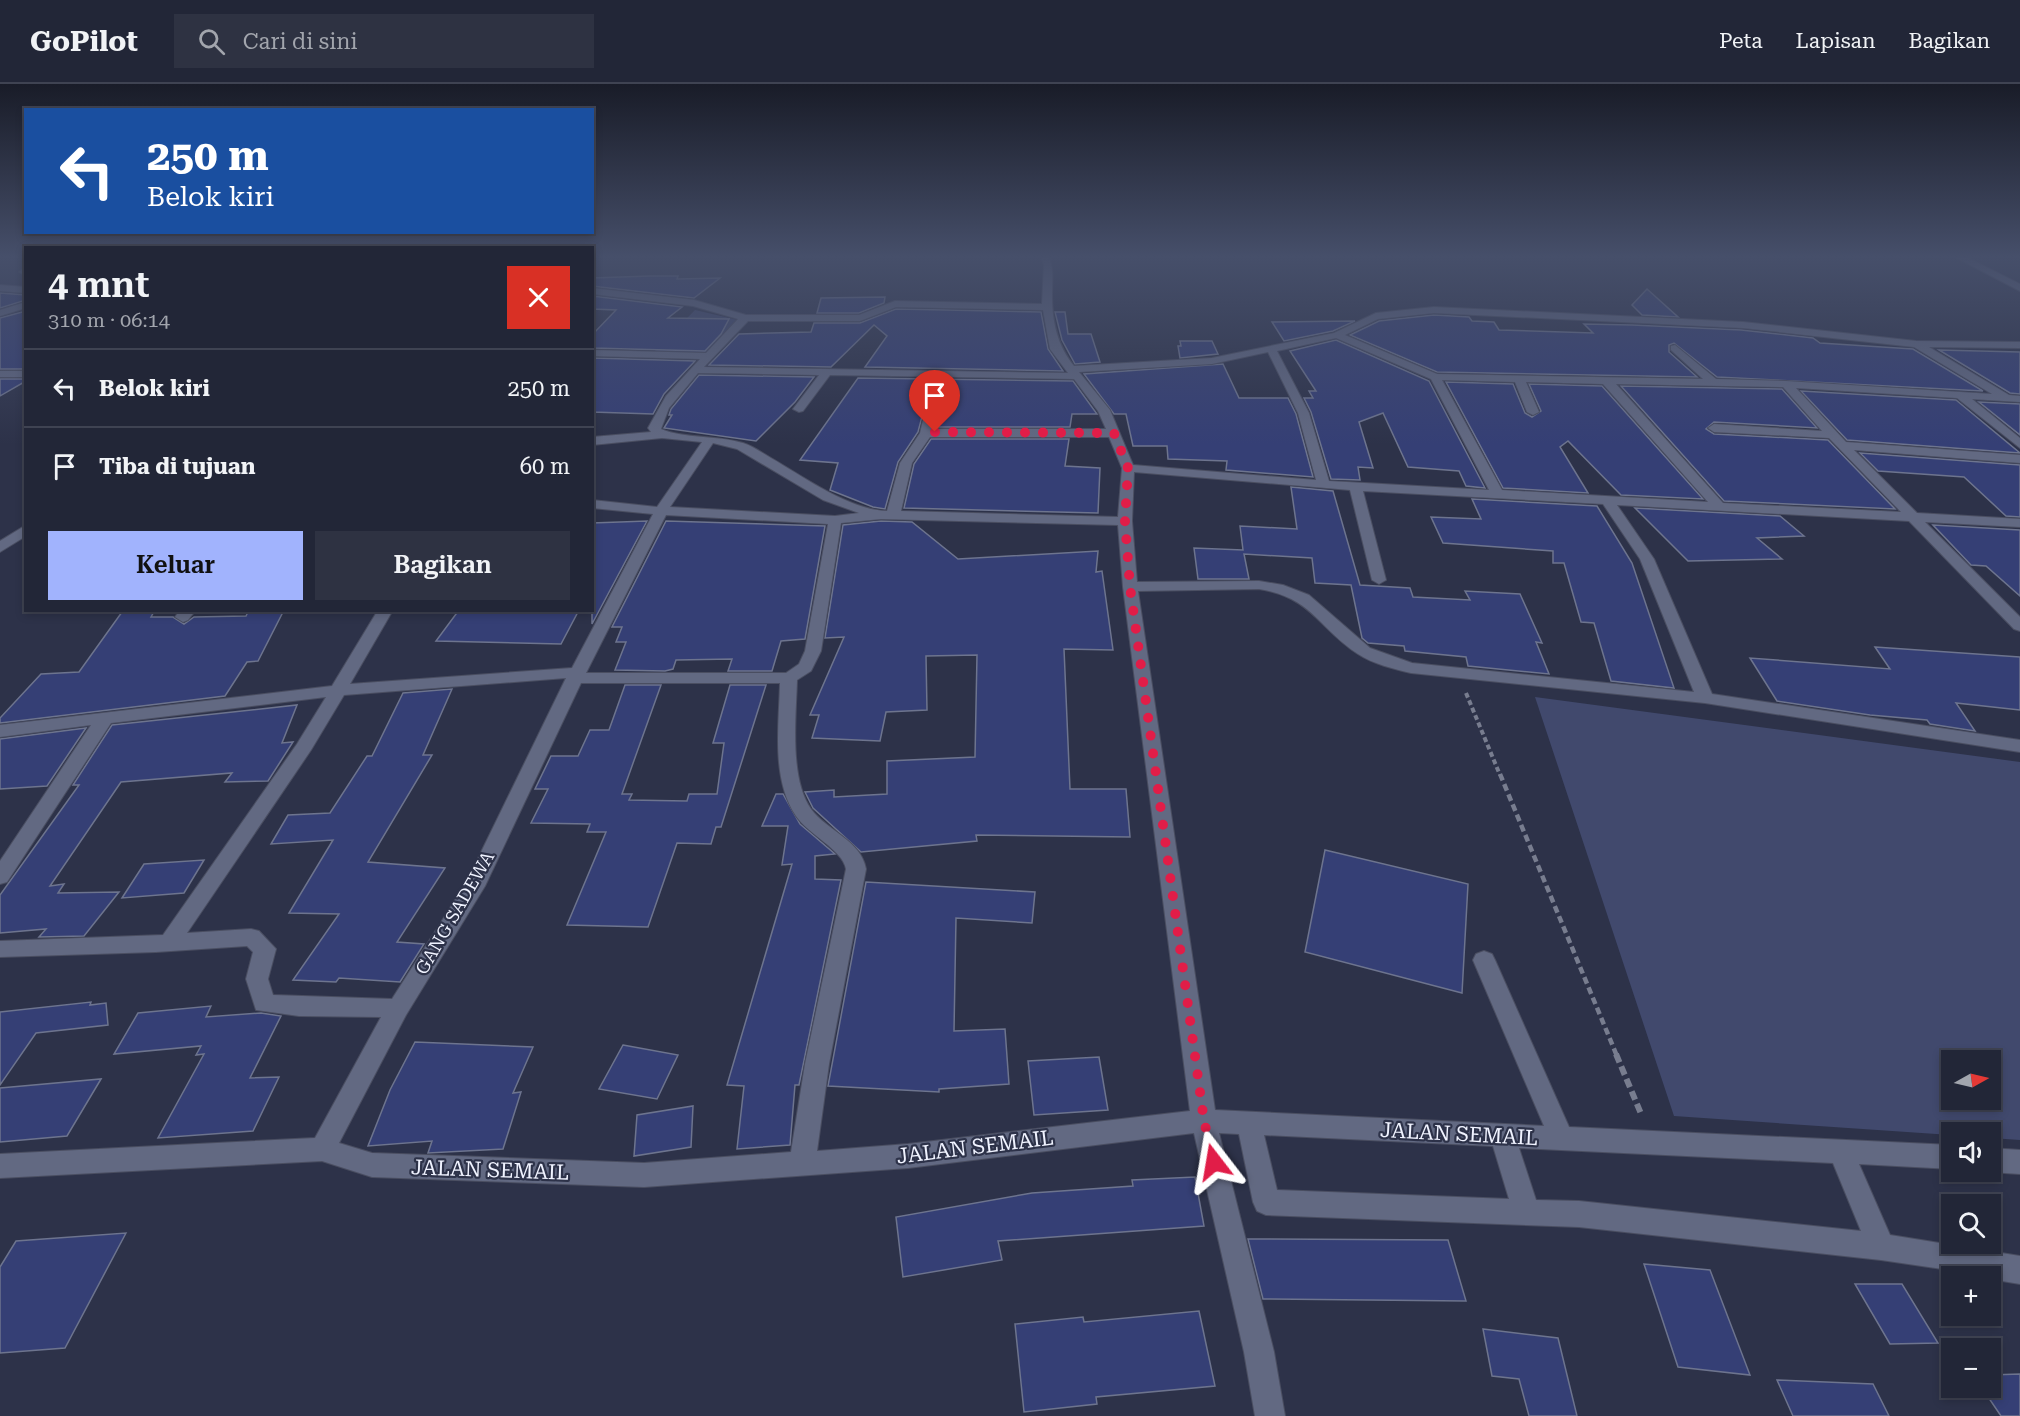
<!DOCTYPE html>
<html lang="id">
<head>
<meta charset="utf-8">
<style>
  :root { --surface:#222637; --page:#2e3242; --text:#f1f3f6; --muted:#a2a5ad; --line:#3f4352; --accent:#a1b3fd }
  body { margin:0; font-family:"Roboto Serif",serif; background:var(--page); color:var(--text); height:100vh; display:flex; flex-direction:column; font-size:22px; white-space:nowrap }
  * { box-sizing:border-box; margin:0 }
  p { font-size:20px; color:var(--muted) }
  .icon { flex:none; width:33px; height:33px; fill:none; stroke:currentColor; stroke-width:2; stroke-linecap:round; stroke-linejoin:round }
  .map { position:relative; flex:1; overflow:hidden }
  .sheet { position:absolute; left:24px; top:162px; width:570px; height:366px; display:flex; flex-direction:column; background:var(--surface); border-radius:0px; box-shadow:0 3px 9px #0003,0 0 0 2px var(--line) }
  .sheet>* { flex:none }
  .hud { position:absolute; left:24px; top:24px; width:570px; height:126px; border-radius:0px; box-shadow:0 3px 9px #0003,0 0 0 2px var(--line); background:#1a4fa0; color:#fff; overflow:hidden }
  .needle { width:39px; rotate:82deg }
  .controls { position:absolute; left:1941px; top:966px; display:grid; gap:12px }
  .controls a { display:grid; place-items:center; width:60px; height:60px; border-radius:0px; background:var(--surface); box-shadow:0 3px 9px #0003,0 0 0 2px var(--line); font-size:30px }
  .pin { position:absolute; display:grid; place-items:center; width:51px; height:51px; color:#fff; margin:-62px -26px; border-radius:50% 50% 50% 0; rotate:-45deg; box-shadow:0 0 6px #0007 }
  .pin .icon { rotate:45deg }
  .me { position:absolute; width:66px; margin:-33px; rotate:346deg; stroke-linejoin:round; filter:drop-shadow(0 0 4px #0008) }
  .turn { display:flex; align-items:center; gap:21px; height:126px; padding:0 24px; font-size:27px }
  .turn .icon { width:78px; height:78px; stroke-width:2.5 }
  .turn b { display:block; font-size:42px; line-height:51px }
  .round { display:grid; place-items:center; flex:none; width:63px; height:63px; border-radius:0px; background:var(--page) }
  .headline { display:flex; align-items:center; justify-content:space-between; height:102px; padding:0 24px }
  h1 { font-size:36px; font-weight:600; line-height:45px }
  .button { display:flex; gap:12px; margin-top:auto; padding:12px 24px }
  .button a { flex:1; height:69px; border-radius:0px; background:var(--accent); color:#111; font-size:24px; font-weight:600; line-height:69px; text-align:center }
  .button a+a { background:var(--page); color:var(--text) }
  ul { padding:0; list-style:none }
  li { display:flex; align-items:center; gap:18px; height:78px; padding:0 24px; border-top:2px solid var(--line) }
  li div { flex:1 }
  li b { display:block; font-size:22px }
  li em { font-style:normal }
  header { display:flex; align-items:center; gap:36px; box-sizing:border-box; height:84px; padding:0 30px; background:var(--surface); border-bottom:2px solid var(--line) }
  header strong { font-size:28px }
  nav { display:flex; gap:33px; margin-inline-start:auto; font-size:21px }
  .search { width:420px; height:54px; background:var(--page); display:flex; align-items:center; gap:15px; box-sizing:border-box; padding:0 21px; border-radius:0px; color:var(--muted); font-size:22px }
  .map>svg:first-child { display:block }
  .green { fill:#41496d; fill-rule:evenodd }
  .building { fill:#353f75; stroke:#6d748e; stroke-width:1.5 }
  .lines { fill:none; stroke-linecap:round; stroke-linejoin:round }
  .minor-casing { stroke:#4a4e61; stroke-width:2 }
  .path-far2 { stroke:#787d8f; stroke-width:4; stroke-dasharray:5 3; stroke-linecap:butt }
  .path-far1 { stroke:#787d8f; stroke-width:4.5; stroke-dasharray:7 4; stroke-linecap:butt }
  .path { stroke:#787d8f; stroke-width:6; stroke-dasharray:9 4.5; stroke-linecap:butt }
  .minor { fill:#626982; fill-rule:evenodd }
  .route { stroke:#e11d48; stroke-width:10; stroke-dasharray:0 18 }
  .labels { text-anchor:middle; stroke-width:4.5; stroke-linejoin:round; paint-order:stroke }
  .street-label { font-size:18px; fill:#f0f3ff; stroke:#2d3249 }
  .near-street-label { font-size:21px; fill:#f0f3ff; stroke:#2d3249 }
</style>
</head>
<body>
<header>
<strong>GoPilot</strong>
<div class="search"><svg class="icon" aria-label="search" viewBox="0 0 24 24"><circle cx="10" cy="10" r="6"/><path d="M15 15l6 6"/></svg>Cari di sini</div>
<nav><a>Peta</a><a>Lapisan</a><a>Bagikan</a></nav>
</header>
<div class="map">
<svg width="2020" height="1332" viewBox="0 0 2020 1332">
  <rect width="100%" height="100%" fill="#2d3249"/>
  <!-- green -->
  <g class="green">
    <polygon points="695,226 738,236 705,270 652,270"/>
    <path d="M1535 613 2020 678V1056L1991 1054 1990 1048H1952L1951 1051 1674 1032ZM1952 976H1990V1016H1952Z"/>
  </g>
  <!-- building -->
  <g class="building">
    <polygon points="650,192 678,192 677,195 720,194 694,214 592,202 592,194"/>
    <polygon points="1647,205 1678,233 1642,231 1632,221"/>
    <polygon points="0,209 26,211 26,216 0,224"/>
    <polygon points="592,212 682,223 668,234 729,235 721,250 705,267 592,264 592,251 616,226 592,225"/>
    <polygon points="885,213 884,219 859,229 817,229 821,214"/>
    <polygon points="896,225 1041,228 1048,265 1063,287 865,283 887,252 874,241 831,283 709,281 739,250 811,248 814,239 860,239"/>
    <polygon points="26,227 26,285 0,285 0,234"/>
    <polygon points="1055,228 1065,228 1068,250 1091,250 1100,278 1075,280 1062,256"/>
    <polygon points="1434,231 1469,233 1472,237 1494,238 1499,246 1593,249 1584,240 1632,241 1741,246 1813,254 1820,259 1913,265 1983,307 1717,293 1674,259 1669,261 1669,268 1697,293 1437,288 1350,251 1379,237"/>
    <polygon points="1355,237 1333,247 1284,257 1272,238"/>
    <polygon points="1336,256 1429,297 1485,404 1466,402 1459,387 1408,383 1383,329 1359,338 1373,384 1358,383 1360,396 1331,395 1311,328 1304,314 1313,314 1309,307 1316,307 1290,267"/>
    <polygon points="1180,257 1212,257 1218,270 1180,274 1178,262 1181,262"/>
    <polygon points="1939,266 2020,268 2020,310 2010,309"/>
    <polygon points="592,274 695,277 664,310 653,330 592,328"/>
    <polygon points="1223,280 1239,314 1288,314 1296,330 1313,393 1226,386 1227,377 1168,375 1167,362 1133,362 1126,330 1114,330 1084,290"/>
    <polygon points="699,291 814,293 795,318 756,357 664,344 672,331 669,331 671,325"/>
    <polygon points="858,294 1073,297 1097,330 1072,330 1070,343 936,343 938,324 925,321 918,348 898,378 885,425 873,423 830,406 838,379 800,376"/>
    <polygon points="0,295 26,295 26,297 0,312"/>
    <polygon points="1446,298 1513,300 1525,329 1532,333 1541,327 1529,300 1602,302 1703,415 1621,411 1568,357 1560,363 1588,409 1503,404"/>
    <polygon points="1621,302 1782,305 1817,344 1714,338 1706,345 1714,350 1828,356 1895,425 1724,417"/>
    <polygon points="1801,307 1956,316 2020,369 1847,356"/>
    <polygon points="1979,318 2020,320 2020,351"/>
    <polygon points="931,355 1069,355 1065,382 1100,384 1098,429 904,424 914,380"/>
    <polygon points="1860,369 2020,381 2020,433 2006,432 1964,393 1878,387"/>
    <polygon points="1291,403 1333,407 1360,501 1410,504 1413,513 1470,516 1465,507 1520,510 1542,559 1536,558 1549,590 1468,582 1466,573 1405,567 1404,562 1368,559 1362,554 1351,501 1315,499 1312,474 1244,470 1249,495 1198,495 1194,464 1243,466 1240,442 1297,445"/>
    <polygon points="1472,415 1597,422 1632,479 1674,604 1611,597 1594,539 1581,538 1564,479 1553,479 1553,467 1443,459 1431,433 1481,435"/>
    <polygon points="1635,424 1780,432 1804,452 1757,454 1782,475 1688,477"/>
    <polygon points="647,437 592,540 592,439"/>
    <polygon points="666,437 825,442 805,555 781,557 772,587 728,587 732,575 676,576 673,585 665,587 615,586 626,558 616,558 622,543 612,543"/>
    <polygon points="881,437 912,438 958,475 1098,467 1096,488 1102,487 1113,566 1064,565 1070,705 1126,705 1130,753 976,751 977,757 861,768 813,724 805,708 834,706 834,713 887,710 887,677 975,673 977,571 926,572 927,626 886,628 880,657 812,654 819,631 810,631 844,553 825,554 843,441"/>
    <polygon points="1933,441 2020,446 2020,512 1986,482 1971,481"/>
    <polygon points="155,526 151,533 173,533 184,540 194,533 246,532 249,526 284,526 258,577 247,578 225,612 0,639 0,634 41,590 79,588 122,528"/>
    <polygon points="459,526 579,526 561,560 436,557"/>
    <polygon points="1875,563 2020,573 2020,626 1956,619 1975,647 1930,640 1927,636 1870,631 1777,617 1750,574 1890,585"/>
    <polygon points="625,601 661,601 622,710 632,710 629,716 687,717 689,710 717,710 724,659 713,659 730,601 766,601 721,743 716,743 711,760 677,759 648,843 567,841 606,748 587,748 590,740 531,739 548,705 535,705 551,672 578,672 590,646 609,646"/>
    <polygon points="452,605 423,671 432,671 368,778 445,784 397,858 424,860 400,898 339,894 336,898 293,896 339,830 289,829 333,756 271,760 288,731 330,729 367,672 372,672 403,609"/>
    <polygon points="297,621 282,659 293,658 268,697 225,698 232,689 121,698 50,802 64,800 58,809 119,808 84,852 39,853 46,845 0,849 0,811 79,701 73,701 112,641"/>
    <polygon points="86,644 47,702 0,705 0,655"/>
    <polygon points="776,710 783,710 800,740 835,770 815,772 815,795 841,796 799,1001 795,1001 790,1061 737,1065 744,1002 727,1001 792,780 782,781 788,742 762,742"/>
    <polygon points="1325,766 1468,800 1462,909 1305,868"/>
    <polygon points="204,776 184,809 122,814 144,780"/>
    <polygon points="866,798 1035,808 1032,839 956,834 954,947 1005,945 1009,1000 939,1005 939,1008 828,1002"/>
    <polygon points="91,918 90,921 106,919 108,941 36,949 0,1001 0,928"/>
    <polygon points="211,922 206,933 261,929 281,932 250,994 279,993 253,1047 158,1054 204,970 196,971 201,962 114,970 138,929"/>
    <polygon points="415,958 533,963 513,1009 521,1008 503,1065 428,1069 432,1057 368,1062 390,1006"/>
    <polygon points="623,961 678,971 657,1015 599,1005"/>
    <polygon points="1099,973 1108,1026 1034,1031 1028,977"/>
    <polygon points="101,995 67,1052 0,1058 0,1004"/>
    <polygon points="693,1022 691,1063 634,1072 637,1031"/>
    <polygon points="1195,1093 1204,1142 998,1157 1002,1176 903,1193 896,1133 1032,1109 1133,1102 1132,1096"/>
    <polygon points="126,1149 65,1264 0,1269 0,1183 16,1157"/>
    <polygon points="1248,1155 1448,1156 1466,1217 1263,1215"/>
    <polygon points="1644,1180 1710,1186 1750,1291 1678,1283"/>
    <polygon points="1855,1200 1902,1200 1938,1259 1890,1260"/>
    <polygon points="1199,1227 1215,1302 1096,1313 1097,1320 1024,1328 1015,1240 1083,1233 1084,1238"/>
    <polygon points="1483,1245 1558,1254 1577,1332 1529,1332 1519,1295 1492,1292"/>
    <polygon points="2020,1290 2020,1332 2001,1332 1982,1304 1990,1304 1990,1291"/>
    <polygon points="1777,1296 1873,1300 1889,1332 1793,1332"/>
  </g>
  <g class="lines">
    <!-- minor casing -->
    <g class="minor-casing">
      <g id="minor">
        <path d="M1041 173H1049C1054 185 1052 198 1052 211 1052 237 1057 261 1074 282L1212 274 1334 249 1376 229 1434 223 1743 238 1916 257 2020 258V264L1929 263 2009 311 2020 312V318L1972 315 2020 354V364L1957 314 1796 304 1846 358 2020 371V379L1854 366 1917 429 2020 435V443L1925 438 2020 533V547L2014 545 1909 437 1617 421 1654 475 1712 610 2020 656V668L1705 619 1411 589C1394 585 1373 580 1358 570 1318 544 1313 514 1259 505L1138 507 1215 1026 1544 1042 1473 876 1476 870 1484 867 1492 870 1495 876 1569 1043 1952 1061V1085L1859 1080 1890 1151 2020 1172V1200L1990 1195V1192L1881 1176 1579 1143 1266 1131 1257 1127 1253 1118 1239 1050 1219 1049 1274 1268 1285 1332H1255L1244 1268 1194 1049 908 1084 644 1103 372 1093 322 1077 0 1094V1070L315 1054 381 933 299 932 256 926 246 895 253 868 247 862 156 868 0 873V857L163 851 297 660 326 613 111 639 7 798 0 800V777L91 641 0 653V641L332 602 378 526H393L350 600 572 584 653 430 592 424V416L657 423 702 358 662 354 592 361V353L651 348 648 344 666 312 700 275 592 272V266L706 269 738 235 693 222 592 210V204L694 216 746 231H859L895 217 1042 220 1044 181ZM896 223 1043 226 1050 265 1068 289 704 283 748 237H860ZM1434 229 1743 244 1914 263 1992 310 1786 297 1716 295 1675 261 1671 262V266L1703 295 1437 290 1345 251 1378 235ZM1336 254 1431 295 1489 406 1329 397 1309 329 1277 267ZM1268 268 1298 329 1316 396 1133 381 1110 326 1079 288 1212 280ZM698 289 819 291 793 325 799 328 803 327 830 291 1074 295 1098 327 1106 345H933L936 325 926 323 920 349 900 379 887 427C849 426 804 393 771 374 762 369 753 362 743 359 716 351 685 355 661 345L669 324ZM1442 296 1515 298 1527 328 1533 331 1539 328 1526 298 1603 300 1708 418 1502 406ZM1616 300 1783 303 1822 347 1714 340 1708 344 1714 348 1829 354 1901 428 1723 419ZM930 353H1109L1122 384 1118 433 901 427 912 379ZM713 359 737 365 823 416 859 429 835 432 670 423ZM1134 388 1350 406 1372 496 1379 500 1386 496 1363 407 1603 420 1640 475 1694 608 1412 579 1370 564 1309 511 1283 501 1259 497 1137 498 1132 437ZM666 431 828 440 805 567 799 580 786 589H586ZM881 435 1118 441 1123 503 1190 1027 908 1060 817 1067 829 980 866 785C861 756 827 747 811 725 789 694 796 632 797 596L811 587 821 567 841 439ZM566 594 466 799 392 915 273 911 268 895 276 865 259 847 251 845 187 849 311 666 344 611ZM581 599H780C779 641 771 695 796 732 808 750 843 766 846 785L805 980 791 1068 644 1079 372 1069 339 1059 406 931 485 802ZM1264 1051 1493 1062 1509 1115 1277 1106ZM1519 1064 1833 1079 1861 1147 1579 1117 1536 1116Z"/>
        <polygon points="1955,173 1966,173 2020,200 2020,207"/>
        <polygon points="23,185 26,186 26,192 19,188"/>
        <polygon points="0,201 26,203 26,209 0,207"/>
        <polygon points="26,218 26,224 0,232 0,226"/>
        <rect x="0" y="287" width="26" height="6"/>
        <polygon points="26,441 26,452 0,468 0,457"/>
        <polygon points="180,526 196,526 188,536 183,538 175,533"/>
        <polygon points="1990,1064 2020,1066 2020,1090 1989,1088"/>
      </g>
    </g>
    <!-- path-far2 -->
    <polyline class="path-far2" points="1466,609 1500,691"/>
    <!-- path-far1 -->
    <polyline class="path-far1" points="1500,690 1617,972"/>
    <!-- path -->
    <polyline class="path" points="1616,970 1642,1032"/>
    <!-- minor -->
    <use href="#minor" class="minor"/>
  </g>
  <!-- sky -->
  <linearGradient id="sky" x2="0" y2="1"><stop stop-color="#191c28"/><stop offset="0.48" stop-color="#464f6a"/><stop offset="1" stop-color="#464f6a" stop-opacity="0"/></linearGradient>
  <rect width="2020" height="360" fill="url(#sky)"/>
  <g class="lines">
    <!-- route -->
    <polyline class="route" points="935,348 1114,349 1128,384 1125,437 1130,503 1204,1037 1214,1078"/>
  </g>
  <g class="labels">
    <!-- street labels -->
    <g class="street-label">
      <text transform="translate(455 829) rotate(-60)" y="6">GANG SADEWA</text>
    </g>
    <!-- near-street labels -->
    <g class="near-street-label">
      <text transform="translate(1459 1050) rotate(3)" y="7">JALAN SEMAIL</text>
      <text transform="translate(975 1063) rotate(-7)" y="7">JALAN SEMAIL</text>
      <text transform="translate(490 1086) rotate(2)" y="7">JALAN SEMAIL</text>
    </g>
  </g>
</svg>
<div class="controls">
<a><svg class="needle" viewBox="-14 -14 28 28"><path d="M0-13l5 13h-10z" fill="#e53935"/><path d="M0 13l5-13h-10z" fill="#a2a5ad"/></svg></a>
<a><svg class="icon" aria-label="sound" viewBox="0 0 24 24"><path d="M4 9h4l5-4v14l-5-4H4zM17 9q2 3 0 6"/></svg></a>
<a><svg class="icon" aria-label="search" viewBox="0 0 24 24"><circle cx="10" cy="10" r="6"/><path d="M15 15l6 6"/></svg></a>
<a>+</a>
<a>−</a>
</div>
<div class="pin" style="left:935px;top:348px;background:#d93025"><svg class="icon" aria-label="arrive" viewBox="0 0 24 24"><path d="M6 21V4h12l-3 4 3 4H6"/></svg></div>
<svg class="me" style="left:1214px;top:1078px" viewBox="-20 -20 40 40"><path d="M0-17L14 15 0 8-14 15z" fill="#e11d48" stroke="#fff" stroke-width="4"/></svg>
<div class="hud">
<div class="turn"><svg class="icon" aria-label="left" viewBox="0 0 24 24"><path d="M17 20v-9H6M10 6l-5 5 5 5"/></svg><div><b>250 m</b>Belok kiri</div></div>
</div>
<section class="sheet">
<div class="headline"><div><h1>4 mnt</h1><p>310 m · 06:14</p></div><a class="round" style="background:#d93025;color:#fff"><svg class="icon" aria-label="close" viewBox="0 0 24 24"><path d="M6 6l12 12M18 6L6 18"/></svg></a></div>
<ul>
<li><svg class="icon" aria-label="left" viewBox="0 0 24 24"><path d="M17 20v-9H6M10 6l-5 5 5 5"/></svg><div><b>Belok kiri</b></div><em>250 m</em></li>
<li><svg class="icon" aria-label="arrive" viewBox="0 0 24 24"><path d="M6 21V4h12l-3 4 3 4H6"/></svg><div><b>Tiba di tujuan</b></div><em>60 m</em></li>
</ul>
<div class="button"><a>Keluar</a><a>Bagikan</a></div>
</section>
</div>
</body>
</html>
